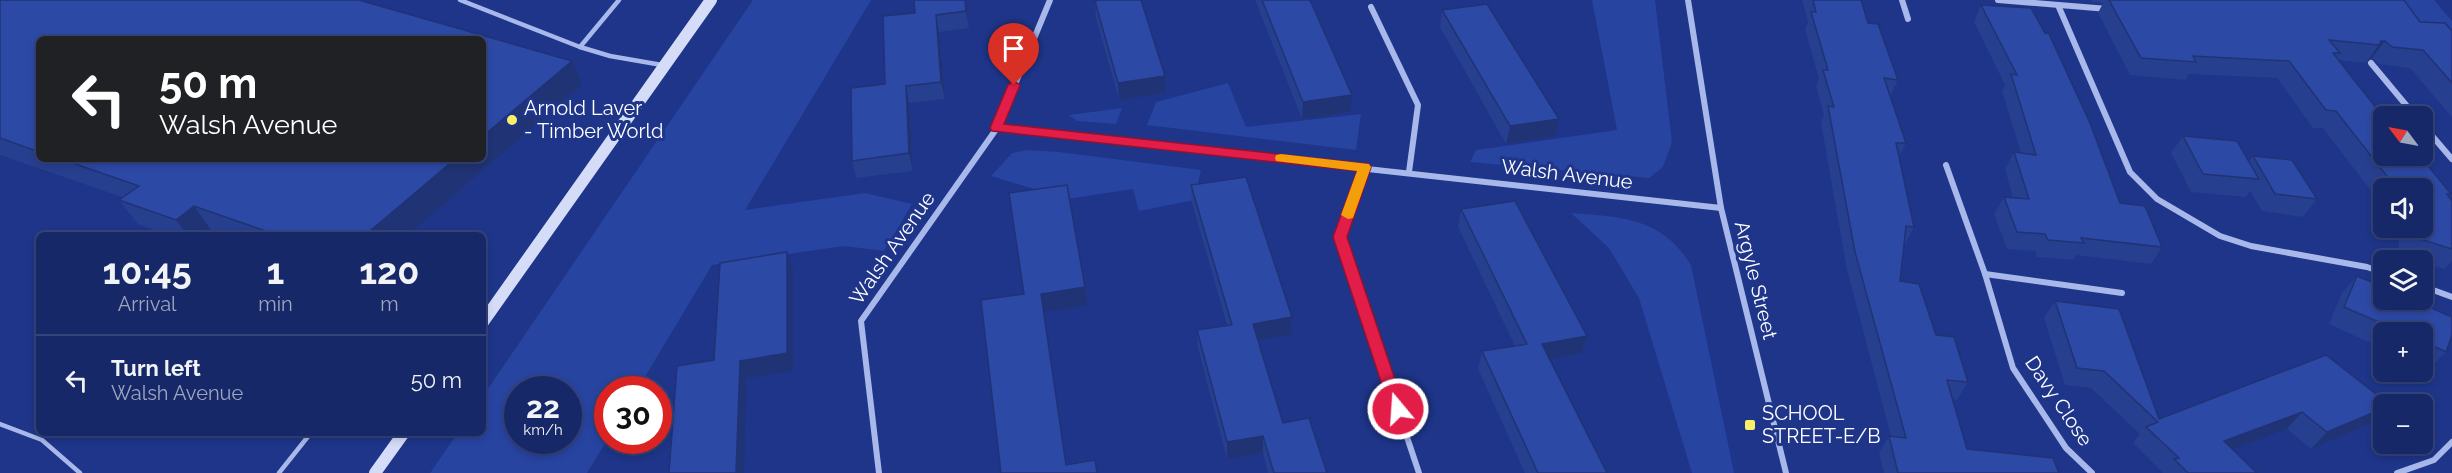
<!DOCTYPE html>
<html lang="en">
<head>
<meta charset="utf-8">
<style>
  :root { --surface:#162867; --page:#1f306d; --text:#f1f3f6; --muted:#9ea6c0; --line:#35447b }
  body { margin:0; font-family:Raleway,sans-serif; background:var(--page); color:var(--text); height:100vh; display:flex; flex-direction:column; font-size:22px; white-space:nowrap }
  * { box-sizing:border-box; margin:0 }
  p { font-size:20px; color:var(--muted) }
  .icon { flex:none; width:33px; height:33px; fill:none; stroke:currentColor; stroke-width:2; stroke-linecap:round; stroke-linejoin:round }
  .map { position:relative; flex:1; overflow:hidden }
  .details { position:absolute; left:36px; top:232px; width:450px; height:204px; display:flex; flex-direction:column; background:var(--surface); border-radius:9px; box-shadow:0 3px 9px #0003,0 0 0 2px var(--line) }
  .details>* { flex:none }
  .banner { position:absolute; left:36px; top:36px; width:450px; height:126px; border-radius:9px; box-shadow:0 3px 9px #0003,0 0 0 2px var(--line); background:#202124; color:#fff; overflow:hidden }
  .needle { width:39px; rotate:302deg }
  .tools { position:absolute; left:2373px; top:106px; display:grid; gap:12px }
  .tools a { display:grid; place-items:center; width:60px; height:60px; border-radius:9px; background:var(--surface); box-shadow:0 3px 9px #0003,0 0 0 2px var(--line); font-size:30px }
  .speed { position:absolute; left:504px; top:376px; display:flex; gap:12px; font-size:30px; font-weight:700; text-align:center }
  .speed>* { display:grid; place-content:center; width:78px; height:78px; border-radius:50%; background:var(--surface); box-shadow:0 3px 9px #0003,0 0 0 2px var(--line); line-height:1 }
  .speed small { font-size:15px; font-weight:400 }
  .speed .limit { border:9px solid #d22; background:#fff; color:#111 }
  .pin { position:absolute; display:grid; place-items:center; width:51px; height:51px; color:#fff; margin:-62px -26px; border-radius:50% 50% 50% 0; rotate:-45deg; box-shadow:0 0 6px #0007 }
  .pin .icon { rotate:45deg }
  .me { position:absolute; width:66px; margin:-33px; rotate:342deg; stroke-linejoin:round; filter:drop-shadow(0 0 4px #0008) }
  .turn { display:flex; align-items:center; gap:21px; height:126px; padding:0 24px; font-size:27px }
  .turn .icon { width:78px; height:78px; stroke-width:2.5 }
  .turn b { display:block; font-size:42px; line-height:51px }
  .eta { display:flex; justify-content:space-evenly; align-items:center; height:102px; text-align:center }
  .eta b { font-size:36px; font-weight:700; line-height:42px }
  ul { padding:0; list-style:none }
  li { display:flex; align-items:center; gap:18px; height:90px; padding:0 24px; border-top:2px solid var(--line) }
  li div { flex:1 }
  li b { display:block; font-size:22px }
  li em { font-style:normal }
  .map>svg:first-child { display:block }
  .green { fill:#2744a1; fill-rule:evenodd }
  .lines { fill:none; stroke-linecap:round; stroke-linejoin:round }
  .lane { stroke:#a8b8eb; stroke-width:4.5 }
  .street { stroke:#a8b8eb; stroke-width:6 }
  .secondary { stroke:#d4dcf8; stroke-width:12 }
  .wall { fill:#273f8f; fill-rule:evenodd }
  .shaded-wall { fill:#203374 }
  .building { fill:#2d49a6; stroke:#203374; stroke-width:1.5 }
  .route { fill:#e11d48; stroke:#92132f; stroke-width:1.5 }
  .slow { fill:#f59e0b }
  .poi-dot { fill:#faf067; stroke:#1e3589; stroke-width:2 }
  .labels { text-anchor:middle; stroke-width:6; stroke-linejoin:round; paint-order:stroke }
  .poi-label { font-size:20px; fill:#fff; stroke:#1e3589; text-anchor:start }
  .street-label { font-size:20px; fill:#fff; stroke:#1e3589 }
</style>
</head>
<body>
<div class="map">
<svg width="2452" height="473" viewBox="0 0 2452 473">
  <rect width="100%" height="100%" fill="#1e3589"/>
  <!-- green -->
  <g class="green">
    <path d="M753 0H871L745 210 865 193 912 204 884 251 844 246 712 265 637 390H608L607 440 587 473H430L457 434H483V396ZM518 390H568V441H518Z"/>
    <polygon points="1592,0 1655,0 1672,142 1663,167 1649,178 1470,162 1476,150 1617,130"/>
    <polygon points="2400,0 2434,0 2452,21 2452,30 2418,27"/>
    <polygon points="1228,83 1246,127 1361,114 1356,150 1147,125 1156,102"/>
    <polygon points="1122,108 1116,124 1077,121 1069,115"/>
    <polygon points="1027,150 1059,152 1201,170 1194,200 1139,211 1133,189 1067,199 991,176 1012,153"/>
    <path d="M1571 213C1622 217 1661 217 1691 265L1734 473H1692L1639 298 1609 248Z"/>
  </g>
  <g class="lines">
    <!-- lane -->
    <g class="lane">
      <polyline points="460,0 580,47"/>
      <polyline points="619,0 580,47 610,56 662,65"/>
      <polyline points="0,424 42,440 80,473"/>
      <polyline points="279,473 310,434"/>
    </g>
    <!-- street -->
    <g class="street">
      <polyline points="1688,0 1721,208 1786,473"/>
      <polyline points="1902,0 1908,19"/>
      <polyline points="1998,0 2108,9"/>
      <polyline points="2058,5 2130,172 2157,199 2220,236 2251,246 2367,267 2384,273"/>
      <polyline points="1371,7 1418,105 1409,172"/>
      <polyline points="2371,63 2416,117"/>
      <polyline points="2422,124 2452,159"/>
      <polyline points="997,128 1721,208"/>
      <polyline points="1946,165 1985,274 2013,368 2066,448 2092,473"/>
      <polyline points="1365,167 1340,237 1419,473"/>
      <polyline points="1985,274 2122,293"/>
      <polyline points="2422,286 2452,297"/>
      <polyline points="879,473 861,321 997,128 1050,0"/>
      <polyline points="2397,473 2434,460 2452,442"/>
    </g>
    <!-- secondary -->
    <g class="secondary">
      <polyline points="483,322 711,0"/>
      <polyline points="375,473 403,434"/>
    </g>
  </g>
  <!-- wall -->
  <g class="wall">
    <path d="M0 0 582 84 407 236H229L211 230 204 236H170L138 224 119 200 122 197 0 155ZM39 39 483 159H39Z"/>
    <polygon points="966,0 969,28 939,32 945,99 909,103 913,171 856,178 852,161 915,13"/>
    <polygon points="1255,0 1310,0 1350,112 1302,119"/>
    <polygon points="1802,0 1861,0 1868,23 1898,80 1890,96 1906,143 1899,157 1914,227 1905,244 1904,244 1900,281 1936,335 1968,382 1957,400 1952,399 1967,449 2059,473 1884,473 1879,453 1889,436 1891,436 1847,270 1821,123 1824,115 1816,87 1819,79 1805,29 1808,22"/>
    <polygon points="2091,0 2404,0 2420,22 2452,31 2452,117 2410,68 2379,64 2372,58 2369,59 2366,63 2338,60 2384,118 2451,194 2449,197 2452,201 2452,261 2444,269 2422,263 2422,261 2418,261 2399,255 2398,228 2422,228 2422,189 2384,189 2384,208 2323,128 2313,128 2277,78 2189,74 2186,80 2130,75 2098,13 2103,3 2092,2"/>
    <polygon points="1095,1 1165,76 1165,93 1119,100 1096,18"/>
    <polygon points="1981,5 2120,203 2162,247 2151,264 2076,255 2073,260 2037,257 2035,251 2007,249 1994,214 2004,197 2013,198 2005,169 2014,152 2021,153 2002,91 2005,85 1974,22"/>
    <polygon points="1442,10 1555,136 1506,144 1440,27"/>
    <polygon points="2183,136 2249,162 2253,156 2317,199 2303,217 2262,211 2250,191 2246,197 2191,192 2171,153"/>
    <polygon points="1191,185 1292,317 1291,335 1258,340 1283,423 1327,473 1268,473 1263,453 1227,459 1198,348 1197,330 1227,325 1192,203"/>
    <polygon points="1461,209 1587,336 1582,353 1550,359 1607,473 1525,473 1478,369 1482,351 1515,346 1458,227"/>
    <polygon points="2357,276 2446,352 2429,369 2422,366 2422,333 2384,333 2384,349 2329,324 2342,293"/>
    <polygon points="2055,301 2159,419 2326,355 2374,422 2311,449 2287,429 2232,449 2257,473 2163,473 2133,443 2140,434 2091,388 2065,385 2044,318"/>
  </g>
  <!-- shaded-wall -->
  <g class="shaded-wall">
    <polygon points="965,0 966,0 969,28 966,11"/>
    <polygon points="936,15 939,32 945,99 941,82"/>
    <polygon points="2381,41 2385,41 2372,58 2369,59"/>
    <polygon points="572,61 582,84 407,236 364,236 455,159 483,159 483,136"/>
    <polygon points="1165,76 1165,93 1119,100 1118,83"/>
    <polygon points="906,86 909,103 913,171 909,153"/>
    <polygon points="1352,95 1350,112 1302,119 1303,102"/>
    <polygon points="1559,119 1555,136 1506,144 1510,126"/>
    <polygon points="194,206 211,230 204,236 188,236 176,220"/>
    <polygon points="787,252 793,270 793,371 746,378 744,473 736,473 740,361"/>
    <polygon points="1085,287 1087,305 1043,312 1041,294"/>
    <polygon points="1292,317 1291,335 1253,341 1253,324"/>
    <polygon points="1587,336 1582,353 1538,361 1542,344"/>
    <polygon points="2384,408 2384,412 2374,422 2311,449 2327,432"/>
    <polygon points="2302,412 2287,429 2209,458 2224,441"/>
    <polygon points="1263,436 1263,453 1227,459 1227,442"/>
  </g>
  <!-- building -->
  <g class="building">
    <polygon points="0,0 359,0 572,61 483,136 483,39 39,39 39,152 0,138"/>
    <polygon points="914,0 965,0 966,11 936,15 941,82 906,86 909,153 852,161 851,88 885,84 883,16 915,13"/>
    <polygon points="1099,0 1141,0 1165,76 1118,83 1095,1"/>
    <polygon points="1262,0 1310,0 1352,95 1303,102"/>
    <polygon points="1813,0 1861,0 1868,23 1878,24 1898,80 1884,78 1906,143 1896,143 1914,227 1906,226 1900,281 1919,284 1936,335 1954,337 1968,382 1947,380 1967,449 2053,458 2059,473 1898,473 1889,436 1906,438 1855,252 1828,106 1834,107 1823,70 1828,70 1811,12 1816,12"/>
    <polygon points="2109,0 2404,0 2420,22 2445,23 2452,31 2452,83 2423,50 2392,47 2385,41 2381,41 2379,45 2329,40 2340,53 2333,53 2384,118 2384,156 2420,156 2451,194 2447,194 2452,201 2452,249 2414,237 2414,228 2422,228 2422,189 2397,189 2336,111 2326,110 2289,61 2193,56 2196,62 2141,58"/>
    <polygon points="1487,4 1559,119 1510,126 1442,10"/>
    <polygon points="1981,5 2031,8 2045,33 2049,34 2090,123 2120,203 2145,206 2162,247 2081,238 2084,243 2048,240 2045,234 2017,232 2004,197 2029,199 2014,152 2036,155 2011,74 2017,75"/>
    <polygon points="2183,136 2237,141 2259,179 2203,174"/>
    <polygon points="2253,156 2292,160 2317,199 2275,194"/>
    <polygon points="61,159 455,159 364,236 280,236 194,206 176,220 119,200 139,186"/>
    <polygon points="1246,177 1292,317 1253,324 1283,423 1309,418 1327,473 1274,473 1263,436 1227,442 1197,330 1232,325 1191,185"/>
    <polygon points="1067,185 1085,287 1041,294 1066,465 1095,460 1097,473 1001,473 981,300 1024,294 1009,193"/>
    <polygon points="1515,201 1587,336 1542,344 1607,473 1538,473 1482,351 1527,344 1461,209"/>
    <polygon points="787,252 787,353 740,361 736,473 669,473 677,366 714,360 720,263"/>
    <polygon points="2357,276 2384,287 2384,300 2413,300 2452,317 2452,335 2446,352 2422,341 2422,333 2404,333 2344,307"/>
    <polygon points="2055,301 2119,309 2159,419 2326,355 2390,405 2384,405 2384,408 2327,432 2302,412 2224,441 2257,473 2188,473 2174,459 2179,458 2146,427 2158,422 2104,371 2077,368"/>
  </g>
  <!-- route -->
  <polygon class="route" points="1014,81 1020,85 1004,124 1369,164 1371,167 1347,237 1405,409 1403,413 1392,413 1390,409 1333,237 1357,171 992,131 990,128 1008,85"/>
  <!-- slow -->
  <polygon class="slow" points="1281,154 1369,164 1371,167 1353,218 1348,219 1341,215 1357,171 1276,161 1275,158 1276,155"/>
  <!-- markers -->
  <g class="poi-dot">
    <circle cx="512" cy="120" r="6"/>
    <rect x="1744" y="419" width="12" height="12" rx="3"/>
  </g>
  <g class="labels">
    <!-- poi labels -->
    <g class="poi-label">
      <text x="524" y="115">Arnold Laver<tspan x="524" dy="23">- Timber World</tspan></text>
      <text x="1762" y="420">SCHOOL<tspan x="1762" dy="23">STREET-E/B</tspan></text>
    </g>
    <!-- street labels -->
    <g class="street-label">
      <text transform="translate(1567 174) rotate(7)" y="7">Walsh Avenue</text>
      <text transform="translate(892 248) rotate(-55)" y="7">Walsh Avenue</text>
      <text transform="translate(1756 280) rotate(76)" y="7">Argyle Street</text>
      <text transform="translate(2059 401) rotate(56)" y="7">Davy Close</text>
    </g>
  </g>
</svg>
<div class="tools">
<a><svg class="needle" viewBox="-14 -14 28 28"><path d="M0-13l5 13h-10z" fill="#e53935"/><path d="M0 13l5-13h-10z" fill="#9ea6c0"/></svg></a>
<a><svg class="icon" aria-label="sound" viewBox="0 0 24 24"><path d="M4 9h4l5-4v14l-5-4H4zM17 9q2 3 0 6"/></svg></a>
<a><svg class="icon" aria-label="layers" viewBox="0 0 24 24"><path d="M12 4l9 5-9 5-9-5zM3 14l9 5 9-5"/></svg></a>
<a>+</a>
<a>−</a>
</div>
<div class="speed"><div>22<small>km/h</small></div><div class="limit">30</div></div>
<div class="pin" style="left:1014px;top:85px;background:#d93025"><svg class="icon" aria-label="arrive" viewBox="0 0 24 24"><path d="M6 21V4h12l-3 4 3 4H6"/></svg></div>
<svg class="me" style="left:1398px;top:409px" viewBox="-20 -20 40 40"><circle r="17" fill="#e11d48" stroke="#fff" stroke-width="3"/><path d="M0-11L8 9 0 5-8 9z" fill="#fff"/></svg>
<div class="banner">
<div class="turn"><svg class="icon" aria-label="left" viewBox="0 0 24 24"><path d="M17 20v-9H6M10 6l-5 5 5 5"/></svg><div><b>50 m</b>Walsh Avenue</div></div>
</div>
<section class="details">
<div class="eta">
<div><b>10:45</b><p>Arrival</p></div>
<div><b>1</b><p>min</p></div>
<div><b>120</b><p>m</p></div>
</div>
<ul>
<li><svg class="icon" aria-label="left" viewBox="0 0 24 24"><path d="M17 20v-9H6M10 6l-5 5 5 5"/></svg><div><b>Turn left</b><p>Walsh Avenue</p></div><em>50 m</em></li>
</ul>
</section>
</div>
</body>
</html>
